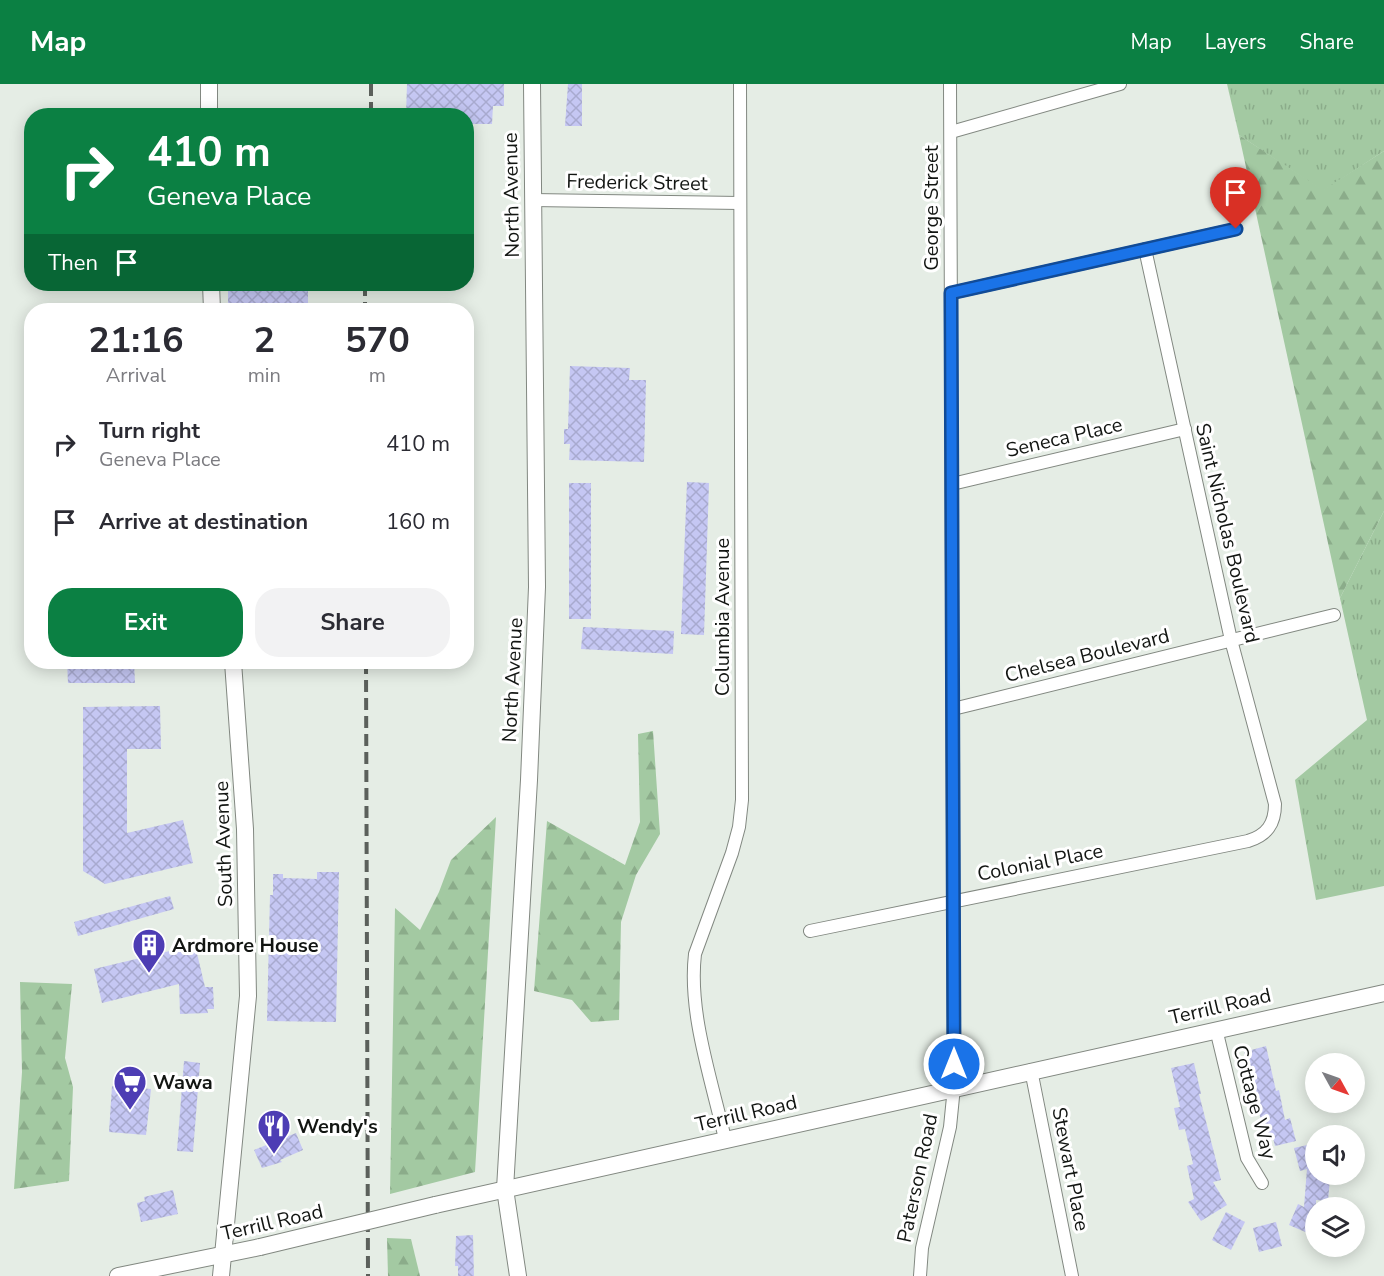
<!DOCTYPE html>
<html lang="en">
<head>
<meta charset="utf-8">
<style>
  :root { --surface:#fff; --page:#f2f2f3; --text:#2b2b33; --muted:#7c7c81; --accent:#0b8043 }
  body { margin:0; font-family:"Nunito Sans",sans-serif; background:var(--page); color:var(--text); height:100vh; display:flex; flex-direction:column; font-size:22px; white-space:nowrap }
  * { box-sizing:border-box; margin:0 }
  p { font-size:20px; color:var(--muted) }
  .icon { flex:none; width:33px; height:33px; fill:none; stroke:currentColor; stroke-width:2; stroke-linecap:round; stroke-linejoin:round }
  .map { position:relative; flex:1; overflow:hidden }
  .side { position:absolute; left:24px; top:219px; width:450px; height:366px; display:flex; flex-direction:column; background:var(--surface); border-radius:24px; box-shadow:0 3px 15px #0003 }
  .side>* { flex:none }
  .guide { position:absolute; left:24px; top:24px; width:450px; height:183px; border-radius:24px; box-shadow:0 3px 15px #0003; background:#0b8043; color:#fff; overflow:hidden }
  .needle { width:39px; rotate:130deg }
  .tools { position:absolute; left:1305px; top:969px; display:grid; gap:12px }
  .tools a { display:grid; place-items:center; width:60px; height:60px; border-radius:50%; background:var(--surface); box-shadow:0 3px 15px #0003; font-size:30px }
  .pin { position:absolute; display:grid; place-items:center; width:51px; height:51px; color:#fff; margin:-62px -26px; border-radius:50% 50% 50% 0; rotate:-45deg; box-shadow:0 0 6px #0007 }
  .pin .icon { rotate:45deg }
  .me { position:absolute; width:66px; margin:-33px; rotate:0deg; stroke-linejoin:round; filter:drop-shadow(0 0 4px #0008) }
  .turn { display:flex; align-items:center; gap:21px; height:126px; padding:0 24px; font-size:27px }
  .turn .icon { width:78px; height:78px; stroke-width:2.5 }
  .turn b { display:block; font-size:42px; line-height:51px }
  .then { display:flex; align-items:center; height:57px; padding:0 24px; background:#0003; gap:12px; font-size:22px }
  .eta { display:flex; justify-content:space-evenly; align-items:center; height:102px; text-align:center }
  .eta b { font-size:36px; font-weight:700; line-height:42px }
  .primary-button { display:flex; gap:12px; margin-top:auto; padding:12px 24px }
  .primary-button a { flex:1; height:69px; border-radius:24px; background:var(--accent); color:#fff; font-size:24px; font-weight:700; line-height:69px; text-align:center }
  .primary-button a+a { background:var(--page); color:var(--text) }
  ul { padding:0; list-style:none }
  li { display:flex; align-items:center; gap:18px; height:78px; padding:0 24px }
  li div { flex:1 }
  li b { display:block; font-size:22px }
  li em { font-style:normal }
  header { display:flex; align-items:center; gap:36px; box-sizing:border-box; height:84px; padding:0 30px; background:var(--accent); color:#fff }
  header strong { font-size:28px }
  nav { display:flex; gap:33px; margin-inline-start:auto; font-size:21px }
  .map>svg:first-child { display:block }
  .grass { fill:url(#grass-tufts) }
  .forest { fill:url(#forest-firs) }
  .building { fill:url(#building-cross-hatch) }
  .lines { fill:none; stroke-linecap:round; stroke-linejoin:round }
  .street-casing { stroke:#828881; stroke-width:14 }
  .secondary-casing { stroke:#828881; stroke-width:18 }
  .street { stroke:#fff; stroke-width:12 }
  .secondary { stroke:#fff; stroke-width:16 }
  .rail { stroke:#5b605b; stroke-width:4; stroke-dasharray:12 6; stroke-linecap:butt }
  .secondary-bridge-casing { stroke:#828881; stroke-width:18; stroke-linecap:butt }
  .secondary-bridge { stroke:#fff; stroke-width:16 }
  .route-casing { stroke:#114b97; stroke-width:15 }
  .route { stroke:#1a73e8; stroke-width:10 }
  .labels { text-anchor:middle; stroke-width:6; stroke-linejoin:round; paint-order:stroke }
  .street-label { font-size:20px; fill:#121512; stroke:#fff }
  .poi-label { font-size:20px; font-weight:bold; fill:#121512; stroke:#fff; text-anchor:start }
</style>
</head>
<body>
<header>
<strong>Map</strong>
<nav><a>Map</a><a>Layers</a><a>Share</a></nav>
</header>
<div class="map">
<svg width="1384" height="1192" viewBox="0 0 1384 1192">
  <defs>
    <pattern id="grass-tufts" width="24" height="20" patternUnits="userSpaceOnUse" patternTransform="scale(1.5)"><rect width="24" height="20" fill="#a3c9a2"/><path d="M3 7l-1-3M5 7V3M7 7l1-3M15 17l-1-3M17 17v-4M19 17l1-3" fill="none" stroke="#8bac8a"/></pattern>
    <pattern id="forest-firs" width="22" height="20" patternUnits="userSpaceOnUse" patternTransform="scale(1.5)"><rect width="22" height="20" fill="#a3c9a2"/><path d="M5 1l3.5 6h-7zM16 11l3.5 6h-7z" fill="#8bac8a"/></pattern>
    <pattern id="building-cross-hatch" width="8" height="8" patternUnits="userSpaceOnUse" patternTransform="scale(1.5)"><rect width="8" height="8" fill="#c5c7f3"/><path d="M0 0l8 8M0 8l8-8" fill="none" stroke="#a8aacf"/></pattern>
  </defs>
  <rect width="100%" height="100%" fill="#e5ede5"/>
  <!-- grass -->
  <g class="grass">
    <polygon points="1227,0 1384,0 1384,67 1323,107 1239,51"/>
    <polygon points="1384,427 1384,802 1316,816 1295,696 1367,636 1340,514"/>
  </g>
  <!-- forest -->
  <g class="forest">
    <polygon points="1239,51 1323,106 1384,67 1384,427 1340,514"/>
    <polygon points="653,647 660,750 636,791 621,838 619,936 591,938 572,916 534,907 547,737 625,781 640,738 638,650"/>
    <polygon points="496,733 475,1088 390,1110 395,824 420,846 439,808 451,776"/>
    <polygon points="20,898 72,900 65,974 73,1003 69,1097 14,1105 22,988"/>
    <polygon points="387,1154 411,1155 420,1192 388,1192"/>
  </g>
  <!-- building -->
  <g class="building">
    <polygon points="407,0 504,0 504,22 493,22 492,40 466,40 466,32 406,32"/>
    <polygon points="568,0 582,0 582,42 565,42"/>
    <rect x="228" y="200" width="80" height="19"/>
    <polygon points="570,282 630,284 629,296 646,296 644,378 569,376 570,360 564,360 564,345 568,345"/>
    <polygon points="687,398 709,399 704,551 681,550"/>
    <rect x="569" y="399" width="22" height="136"/>
    <polygon points="583,543 674,547 673,570 581,565"/>
    <polygon points="67,578 134,578 135,599 68,599"/>
    <polygon points="160,622 161,665 127,665 127,749 183,736 193,779 105,800 83,787 83,623"/>
    <polygon points="317,788 339,788 336,938 267,937 270,811 273,811 273,790 283,790 283,794 317,795"/>
    <polygon points="170,812 174,825 78,852 74,838"/>
    <polygon points="195,861 205,903 213,903 214,925 207,925 208,929 180,930 179,900 102,919 94,885"/>
    <polygon points="1266,962 1276,1007 1279,1006 1285,1036 1290,1034 1296,1057 1275,1062 1272,1050 1265,1052 1244,968"/>
    <polygon points="184,977 200,979 193,1068 177,1067"/>
    <polygon points="1194,979 1201,1010 1199,1010 1221,1096 1213,1098 1227,1121 1201,1137 1188,1118 1194,1115 1187,1082 1193,1080 1185,1045 1179,1046 1174,1024 1180,1023 1171,984"/>
    <polygon points="112,1002 151,1005 146,1051 109,1048"/>
    <polygon points="296,1049 303,1066 280,1076 282,1078 262,1084 254,1066"/>
    <polygon points="1316,1059 1316,1093 1330,1094 1328,1117 1316,1116 1316,1138 1310,1150 1289,1141 1298,1120 1304,1123 1307,1085 1300,1087 1294,1064"/>
    <polygon points="173,1106 178,1130 141,1138 137,1119 145,1117 144,1113"/>
    <polygon points="1226,1128 1245,1138 1231,1166 1212,1156"/>
    <polygon points="1276,1138 1282,1162 1259,1168 1253,1144"/>
    <polygon points="473,1151 474,1192 458,1192 458,1182 455,1182 456,1152"/>
  </g>
  <g class="lines">
    <!-- street casing -->
    <g class="street-casing">
      <g id="street">
        <polyline points="951,48 1120,0"/>
        <polyline points="532,116 740,119"/>
        <polyline points="951,209 1236,145"/>
        <polyline points="952,400 1185,345"/>
        <polyline points="953,625 1334,531"/>
        <path d="M810 847 1248 757C1267 751 1275 740 1275 720L1231 556 1145 165"/>
        <polyline points="1216,945 1247,1074 1262,1099"/>
        <polyline points="1031,986 1072,1192"/>
        <path d="M725 1055C712 997 688 929 695 870L732 769 739 743 742 716 740 0"/>
        <polyline points="920,1192 922,1164 950,1043 954,1003 950,0"/>
      </g>
    </g>
    <!-- secondary casing -->
    <g class="secondary-casing">
      <g id="secondary">
        <polyline points="209,32 209,0"/>
        <polyline points="211,200 212,226"/>
        <polyline points="435,1121 1384,909"/>
        <polyline points="118,1192 260,1163"/>
        <polyline points="221,1192 248,912 245,745 233,578"/>
        <polyline points="518,1192 505,1105 529,696 537,503 532,0"/>
      </g>
    </g>
    <!-- street -->
    <use href="#street" class="street"/>
    <!-- secondary -->
    <use href="#secondary" class="secondary"/>
    <!-- rail -->
    <g class="rail">
      <polyline points="371,0 371,32"/>
      <polyline points="365,200 365,226"/>
      <polyline points="366,578 368,1192"/>
    </g>
    <!-- secondary-bridge casing -->
    <g class="secondary-bridge-casing">
      <polyline id="secondary-bridge" points="260,1163 435,1121"/>
    </g>
    <!-- secondary-bridge -->
    <use href="#secondary-bridge" class="secondary-bridge"/>
  </g>
  <g class="lines">
    <!-- route casing -->
    <g class="route-casing">
      <polyline id="route" points="954,980 951,209 1236,145"/>
    </g>
    <!-- route -->
    <use href="#route" class="route"/>
  </g>
  <!-- icons -->
  <defs>
    <g id="building-pin" transform="scale(1.725)"><path d="M0 17L-7.5 6A9.5 9.5 0 1 1 7.5 6Z" fill="#4d3db4" stroke="#fff"/><path d="M-4-6H4V6H1V3H-1V6H-4ZM-2.5-4.3h1.7v1.8h-1.7ZM.8-4.3h1.7v1.8H.8ZM-2.5-1h1.7V.8h-1.7ZM.8-1h1.7V.8H.8Z" fill="#fff"/></g>
    <g id="supermarket-pin" transform="scale(1.725)"><path d="M0 17L-7.5 6A9.5 9.5 0 1 1 7.5 6Z" fill="#4d3db4" stroke="#fff"/><path d="M-6-5.5h2.5l.6 2H6L4.5 2H-2.5L-4.4-4H-6ZM-1.5 3.2a1.3 1.3 0 1 0 .1 0ZM3 3.2a1.3 1.3 0 1 0 .1 0Z" fill="#fff"/></g>
    <g id="restaurant-pin" transform="scale(1.725)"><path d="M0 17L-7.5 6A9.5 9.5 0 1 1 7.5 6Z" fill="#4d3db4" stroke="#fff"/><path d="M-5-6h1v4h1v-4h1v4h1v-4h1v5L-1.5 .5V6h-2V.5L-5-1ZM5-6V6H3V1.5H1.5Q1.5-4 5-6Z" fill="#fff"/></g>
  </defs>
  <g fill-rule="evenodd">
    <use href="#building-pin" x="149" y="861"/>
    <use href="#supermarket-pin" x="130" y="998"/>
    <use href="#restaurant-pin" x="274" y="1042"/>
  </g>
  <g class="labels">
    <!-- street labels -->
    <g class="street-label">
      <text transform="translate(637 98) rotate(1)" y="7">Frederick Street</text>
      <text transform="translate(511 111) rotate(-91)" y="7">North Avenue</text>
      <text transform="translate(931 124) rotate(-90)" y="7">George Street</text>
      <text transform="translate(1064 353) rotate(-13)" y="7">Seneca Place</text>
      <text transform="translate(1228 449) rotate(77)" y="7">Saint Nicholas Boulevard</text>
      <text transform="translate(722 533) rotate(-90)" y="7">Columbia Avenue</text>
      <text transform="translate(1087 571) rotate(-14)" y="7">Chelsea Boulevard</text>
      <text transform="translate(512 596) rotate(-87)" y="7">North Avenue</text>
      <text transform="translate(223 760) rotate(-92)" y="7">South Avenue</text>
      <text transform="translate(1040 778) rotate(-11)" y="7">Colonial Place</text>
      <text transform="translate(1220 922) rotate(-13)" y="7">Terrill Road</text>
      <text transform="translate(1255 1018) rotate(75)" y="7">Cottage Way</text>
      <text transform="translate(746 1029) rotate(-13)" y="7">Terrill Road</text>
      <text transform="translate(1071 1085) rotate(79)" y="7">Stewart Place</text>
      <text transform="translate(917 1094) rotate(-78)" y="7">Paterson Road</text>
      <text transform="translate(272 1138) rotate(-13)" y="7">Terrill Road</text>
    </g>
    <!-- poi labels -->
    <g class="poi-label">
      <text x="172" y="868">Ardmore House</text>
      <text x="153" y="1005">Wawa</text>
      <text x="297" y="1049">Wendy's</text>
    </g>
  </g>
</svg>
<div class="tools">
<a><svg class="needle" viewBox="-14 -14 28 28"><path d="M0-13l5 13h-10z" fill="#e53935"/><path d="M0 13l5-13h-10z" fill="#7c7c81"/></svg></a>
<a><svg class="icon" aria-label="sound" viewBox="0 0 24 24"><path d="M4 9h4l5-4v14l-5-4H4zM17 9q2 3 0 6"/></svg></a>
<a><svg class="icon" aria-label="layers" viewBox="0 0 24 24"><path d="M12 4l9 5-9 5-9-5zM3 14l9 5 9-5"/></svg></a>
</div>
<div class="pin" style="left:1236px;top:145px;background:#d93025"><svg class="icon" aria-label="arrive" viewBox="0 0 24 24"><path d="M6 21V4h12l-3 4 3 4H6"/></svg></div>
<svg class="me" style="left:954px;top:980px" viewBox="-20 -20 40 40"><circle r="17" fill="#1a73e8" stroke="#fff" stroke-width="3"/><path d="M0-11L8 9 0 5-8 9z" fill="#fff"/></svg>
<div class="guide">
<div class="turn"><svg class="icon" aria-label="right" viewBox="0 0 24 24"><path d="M7 20v-9h11M14 6l5 5-5 5"/></svg><div><b>410 m</b>Geneva Place</div></div>
<div class="then">Then<svg class="icon" aria-label="arrive" viewBox="0 0 24 24"><path d="M6 21V4h12l-3 4 3 4H6"/></svg></div>
</div>
<section class="side">
<div class="eta">
<div><b>21:16</b><p>Arrival</p></div>
<div><b>2</b><p>min</p></div>
<div><b>570</b><p>m</p></div>
</div>
<ul>
<li><svg class="icon" aria-label="right" viewBox="0 0 24 24"><path d="M7 20v-9h11M14 6l5 5-5 5"/></svg><div><b>Turn right</b><p>Geneva Place</p></div><em>410 m</em></li>
<li><svg class="icon" aria-label="arrive" viewBox="0 0 24 24"><path d="M6 21V4h12l-3 4 3 4H6"/></svg><div><b>Arrive at destination</b></div><em>160 m</em></li>
</ul>
<div class="primary-button"><a>Exit</a><a>Share</a></div>
</section>
</div>
</body>
</html>
